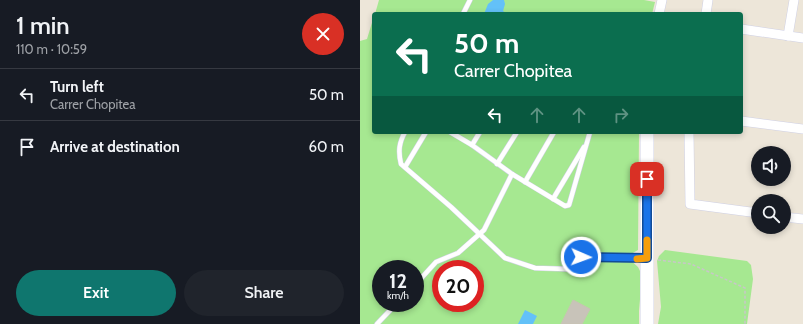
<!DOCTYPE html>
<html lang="en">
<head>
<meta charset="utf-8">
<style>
  :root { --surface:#171b24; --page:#20242c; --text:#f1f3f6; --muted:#9ea1a6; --line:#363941; --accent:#0f766e }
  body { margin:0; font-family:Cabin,sans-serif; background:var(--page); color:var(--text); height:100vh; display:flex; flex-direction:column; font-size:15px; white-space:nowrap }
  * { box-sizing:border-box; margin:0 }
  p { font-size:13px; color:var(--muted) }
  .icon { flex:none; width:22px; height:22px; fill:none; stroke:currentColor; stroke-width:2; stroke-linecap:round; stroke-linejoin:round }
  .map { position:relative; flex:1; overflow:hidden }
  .sheet { display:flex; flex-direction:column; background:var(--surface); width:360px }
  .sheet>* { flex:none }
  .guide { position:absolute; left:12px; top:12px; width:371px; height:122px; border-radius:4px; box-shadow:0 2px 6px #0003; background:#0b6e4f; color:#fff; overflow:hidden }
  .fabs { position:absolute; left:391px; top:146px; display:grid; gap:8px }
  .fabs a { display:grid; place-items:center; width:40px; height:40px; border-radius:50%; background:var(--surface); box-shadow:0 2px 6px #0003; font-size:20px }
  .speed { position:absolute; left:12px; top:260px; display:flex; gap:8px; font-size:20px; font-weight:700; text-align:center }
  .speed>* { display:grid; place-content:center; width:52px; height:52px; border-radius:50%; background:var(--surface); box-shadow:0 2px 6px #0003; line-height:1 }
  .speed small { font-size:10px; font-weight:400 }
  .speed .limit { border:6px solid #d22; background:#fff; color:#111 }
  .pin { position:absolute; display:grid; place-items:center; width:34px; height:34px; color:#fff; margin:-17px; border-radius:8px; box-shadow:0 2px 6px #0006 }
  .me { position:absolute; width:44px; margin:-22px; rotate:92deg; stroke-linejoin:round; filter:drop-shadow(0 0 3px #0008) }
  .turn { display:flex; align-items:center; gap:14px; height:84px; padding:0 16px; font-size:18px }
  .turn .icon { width:52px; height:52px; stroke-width:2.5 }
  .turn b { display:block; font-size:28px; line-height:34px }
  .lanes { display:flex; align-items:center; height:38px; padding:0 16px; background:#0003; justify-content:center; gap:20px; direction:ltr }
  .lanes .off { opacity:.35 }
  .round { display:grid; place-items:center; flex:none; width:42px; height:42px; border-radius:21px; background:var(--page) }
  .headline { display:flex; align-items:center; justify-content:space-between; height:68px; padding:0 16px }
  h1 { font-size:24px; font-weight:600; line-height:30px }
  .cta { display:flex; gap:8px; margin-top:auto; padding:8px 16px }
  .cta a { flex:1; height:46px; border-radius:24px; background:var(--accent); color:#fff; font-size:16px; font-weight:600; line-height:46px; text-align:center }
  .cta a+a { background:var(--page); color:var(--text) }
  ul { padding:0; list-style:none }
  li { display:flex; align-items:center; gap:12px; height:52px; padding:0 16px; border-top:1px solid var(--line) }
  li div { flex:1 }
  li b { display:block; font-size:15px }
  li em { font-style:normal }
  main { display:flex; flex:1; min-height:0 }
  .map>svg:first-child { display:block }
  .green { fill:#a6e891; fill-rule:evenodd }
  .water { fill:#63c1f8 }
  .building { fill:#c8c3b9; stroke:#c8c3b3 }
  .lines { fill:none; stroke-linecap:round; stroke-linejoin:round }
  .lane-casing { stroke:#cfd0e4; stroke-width:5.5 }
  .street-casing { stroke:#cfd0e4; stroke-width:10 }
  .secondary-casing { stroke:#cfd0e4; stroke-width:14 }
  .path { stroke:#c7c7c7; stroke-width:1.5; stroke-dasharray:3 2; stroke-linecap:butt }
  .lane { stroke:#fff; stroke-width:4.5 }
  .street { stroke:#fff; stroke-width:9 }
  .secondary { stroke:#fff; stroke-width:13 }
  .route-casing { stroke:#114b97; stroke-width:10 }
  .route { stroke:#1a73e8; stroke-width:7 }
  .slow { stroke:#f59e0b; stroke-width:7 }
</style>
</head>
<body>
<main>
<section class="sheet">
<div class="headline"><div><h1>1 min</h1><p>110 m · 10:59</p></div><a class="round" style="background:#d93025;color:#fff"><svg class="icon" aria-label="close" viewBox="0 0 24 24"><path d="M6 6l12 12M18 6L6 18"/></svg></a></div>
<ul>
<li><svg class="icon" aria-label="left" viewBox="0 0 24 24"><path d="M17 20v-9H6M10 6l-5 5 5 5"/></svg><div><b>Turn left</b><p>Carrer Chopitea</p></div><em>50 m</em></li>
<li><svg class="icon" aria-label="arrive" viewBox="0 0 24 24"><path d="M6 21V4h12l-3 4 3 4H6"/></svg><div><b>Arrive at destination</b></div><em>60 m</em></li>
</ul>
<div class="cta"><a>Exit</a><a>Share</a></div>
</section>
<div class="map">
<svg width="443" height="324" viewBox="0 0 443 324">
  <rect width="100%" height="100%" fill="#ede6d9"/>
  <!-- green -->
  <g class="green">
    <polygon points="19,0 284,0 295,2 292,14 15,14"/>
    <path d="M14 16V132H279L278 250 271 254 268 258 278 267 282 275 279 311V324H0V41L7 39ZM21 269H55V303H21ZM81 269H115V303H81Z"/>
    <polygon points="305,250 387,261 391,265 393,279 387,324 298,324 301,307 297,261 299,256"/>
  </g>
  <!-- water -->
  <g class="water">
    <polygon points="133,0 144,0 145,4 143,11 147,14 159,14 124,14 128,4"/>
    <polygon points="165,310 177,316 173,324 158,324"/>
  </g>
  <!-- building -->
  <polygon class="building" points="213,300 230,309 222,324 201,324"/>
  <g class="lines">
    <!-- lane casing -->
    <g class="lane-casing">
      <g id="lane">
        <polyline points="103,14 110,0"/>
        <path d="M45 132C39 143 38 151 41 164L91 207 145 258 175 268 206 269 221 257 287 258"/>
        <polyline points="90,132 112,145 152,174 205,206 209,205 230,132"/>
        <polyline points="112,145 120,132"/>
        <polyline points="137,164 157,132"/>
        <polyline points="45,167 66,132"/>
        <polyline points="165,182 194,132"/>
        <polyline points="193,199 224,147"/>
        <polyline points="55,285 76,262 98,253 124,230 152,174"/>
        <polyline points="17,324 37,303"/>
      </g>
    </g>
    <!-- street casing -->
    <g class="street-casing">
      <g id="street">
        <polyline points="299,14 302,0"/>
        <polyline points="346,14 348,0"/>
        <polyline points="381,29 443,38"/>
        <polyline points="428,36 434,0"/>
        <polyline points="381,121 443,129"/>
        <polyline points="329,132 330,204 398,213"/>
        <polyline points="424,217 443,219"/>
      </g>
    </g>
    <!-- secondary casing -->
    <g class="secondary-casing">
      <polyline id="secondary" points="287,324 287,132"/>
    </g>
    <!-- path -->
    <polyline class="path" points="298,260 331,264 385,288 385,324"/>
    <!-- lane -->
    <use href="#lane" class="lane"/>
    <!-- street -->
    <use href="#street" class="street"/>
    <!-- secondary -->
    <use href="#secondary" class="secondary"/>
  </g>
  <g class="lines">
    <!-- route casing -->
    <g class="route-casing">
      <polyline id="route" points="221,257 287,258 287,179"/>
    </g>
    <!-- route -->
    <use href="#route" class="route"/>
    <!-- slow -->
    <polyline class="slow" points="277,259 287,258 287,240"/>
  </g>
</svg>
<div class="fabs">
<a><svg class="icon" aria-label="sound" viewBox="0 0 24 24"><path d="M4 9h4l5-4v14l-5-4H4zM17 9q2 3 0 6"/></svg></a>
<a><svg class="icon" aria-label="search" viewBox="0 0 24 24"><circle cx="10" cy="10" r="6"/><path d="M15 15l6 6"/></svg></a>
</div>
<div class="speed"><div>12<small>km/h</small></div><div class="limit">20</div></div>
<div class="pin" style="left:287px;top:179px;background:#d93025"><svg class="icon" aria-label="arrive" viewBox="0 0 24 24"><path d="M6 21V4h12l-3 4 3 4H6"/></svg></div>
<svg class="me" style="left:221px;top:257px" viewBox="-20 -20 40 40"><circle r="17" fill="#1a73e8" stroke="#fff" stroke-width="3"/><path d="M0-11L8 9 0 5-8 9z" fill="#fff"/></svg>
<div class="guide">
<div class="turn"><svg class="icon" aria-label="left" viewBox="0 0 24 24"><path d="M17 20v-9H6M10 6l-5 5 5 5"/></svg><div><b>50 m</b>Carrer Chopitea</div></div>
<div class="lanes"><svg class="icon" aria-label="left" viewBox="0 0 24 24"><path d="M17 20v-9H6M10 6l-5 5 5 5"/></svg><svg class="icon off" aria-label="ahead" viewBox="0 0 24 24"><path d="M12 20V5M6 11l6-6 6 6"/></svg><svg class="icon off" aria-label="ahead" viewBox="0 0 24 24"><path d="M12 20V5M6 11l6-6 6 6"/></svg><svg class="icon off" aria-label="right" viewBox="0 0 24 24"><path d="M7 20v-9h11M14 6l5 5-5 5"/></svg></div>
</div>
</div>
</main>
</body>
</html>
